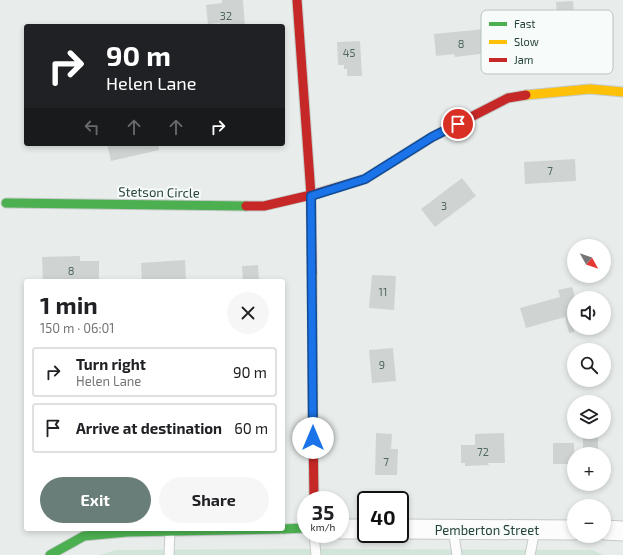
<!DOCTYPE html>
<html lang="en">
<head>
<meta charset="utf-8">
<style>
  :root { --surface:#fff; --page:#f6f6f6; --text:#202124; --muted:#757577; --line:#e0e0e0; --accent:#697e78 }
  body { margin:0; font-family:"Exo 2",sans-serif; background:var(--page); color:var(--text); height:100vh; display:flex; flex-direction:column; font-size:15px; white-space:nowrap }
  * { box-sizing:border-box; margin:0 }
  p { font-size:13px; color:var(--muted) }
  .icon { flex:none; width:22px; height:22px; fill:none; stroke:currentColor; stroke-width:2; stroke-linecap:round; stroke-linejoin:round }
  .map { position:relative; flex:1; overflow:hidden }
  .sheet { position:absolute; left:24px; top:279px; width:261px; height:252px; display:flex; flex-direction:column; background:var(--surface); border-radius:4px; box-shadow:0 2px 6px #0003 }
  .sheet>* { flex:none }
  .hud { position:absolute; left:24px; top:24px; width:261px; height:122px; border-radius:4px; box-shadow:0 2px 6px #0003; background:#202124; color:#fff; overflow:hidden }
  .needle { width:26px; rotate:130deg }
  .controls { position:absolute; left:567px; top:239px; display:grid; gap:8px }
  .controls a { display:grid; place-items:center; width:44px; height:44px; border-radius:50%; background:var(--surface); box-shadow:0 2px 6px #0003; font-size:20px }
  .speed { position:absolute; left:297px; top:491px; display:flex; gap:8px; font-size:20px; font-weight:700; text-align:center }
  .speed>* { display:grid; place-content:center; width:52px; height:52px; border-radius:50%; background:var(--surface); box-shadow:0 2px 6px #0003; line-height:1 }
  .speed small { font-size:10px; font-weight:400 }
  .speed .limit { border:2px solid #111; border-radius:6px; background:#fff; color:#111 }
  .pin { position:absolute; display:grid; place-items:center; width:34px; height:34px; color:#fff; margin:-17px; border:2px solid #fff; border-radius:50%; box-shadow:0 1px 4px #0007 }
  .me { position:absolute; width:44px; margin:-22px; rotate:0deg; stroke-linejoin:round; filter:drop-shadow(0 0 3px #0008) }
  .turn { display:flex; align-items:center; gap:14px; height:84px; padding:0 16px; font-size:18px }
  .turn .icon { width:52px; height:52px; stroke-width:2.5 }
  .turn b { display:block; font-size:28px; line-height:34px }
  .lanes { display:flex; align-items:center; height:38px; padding:0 16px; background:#0003; justify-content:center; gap:20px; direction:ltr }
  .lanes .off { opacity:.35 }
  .round { display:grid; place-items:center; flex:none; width:42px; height:42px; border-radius:21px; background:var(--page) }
  .headline { display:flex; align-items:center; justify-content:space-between; height:68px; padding:0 16px }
  h1 { font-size:24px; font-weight:700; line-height:30px }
  .primary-button { display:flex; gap:8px; margin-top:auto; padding:8px 16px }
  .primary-button a { flex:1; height:46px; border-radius:24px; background:var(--accent); color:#fff; font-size:16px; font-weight:700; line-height:46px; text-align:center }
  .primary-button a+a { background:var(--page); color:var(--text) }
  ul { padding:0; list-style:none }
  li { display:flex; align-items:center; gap:12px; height:50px; margin:0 8px 6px; padding:0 8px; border:2px solid var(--line); border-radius:4px }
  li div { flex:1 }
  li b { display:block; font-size:15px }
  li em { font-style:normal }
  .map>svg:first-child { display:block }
  .green { fill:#d1e6d8 }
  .building { fill:#cfd4d2 }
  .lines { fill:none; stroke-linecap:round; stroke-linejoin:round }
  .lane-casing { stroke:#c5cac8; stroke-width:11 }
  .street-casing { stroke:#c5cac8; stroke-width:21 }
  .fast-casing { stroke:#c3cbc8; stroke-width:11 }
  .slow-casing { stroke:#c3cbc8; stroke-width:11 }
  .jam-casing { stroke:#c3cbc8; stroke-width:11 }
  .lane { stroke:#fcfcfc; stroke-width:9 }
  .street { stroke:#fcfcfc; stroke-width:19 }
  .fast { stroke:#4caf50; stroke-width:9 }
  .slow { stroke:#ffc107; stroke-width:9 }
  .jam { stroke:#c62828; stroke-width:9 }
  .route-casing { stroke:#114b97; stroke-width:10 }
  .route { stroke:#1a73e8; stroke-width:7 }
  .labels { text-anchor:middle; stroke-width:4; stroke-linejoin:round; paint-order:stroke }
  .number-label { font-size:11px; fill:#506761 }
  .street-label { font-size:13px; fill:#24423a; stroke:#f7fbf9 }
  .key { fill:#f7fbf9; stroke:#b8c4c0; stroke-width:1 }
  .key-label { font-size:11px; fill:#24423a }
</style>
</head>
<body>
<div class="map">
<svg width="623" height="555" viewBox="0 0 623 555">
  <rect width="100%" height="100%" fill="#e8edeb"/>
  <!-- green -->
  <polygon class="green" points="327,549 593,550 603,555 100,555 116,550"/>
  <!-- building -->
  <g class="building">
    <polygon points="222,0 243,0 245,26 220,26 220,23 208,24 206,5 222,3"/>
    <polygon points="573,1 574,14 588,13 590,36 559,38 559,35 538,36 537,15 557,14 556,2"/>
    <polygon points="485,29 488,53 455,57 454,54 436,56 434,34"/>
    <polygon points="360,41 362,76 347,76 347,69 344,69 344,65 338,65 337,42"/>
    <polygon points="107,144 158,144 159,150 111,161"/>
    <polygon points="575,159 576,181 525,184 524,162"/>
    <polygon points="462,178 476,196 435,227 421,209"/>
    <polygon points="80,256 80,261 99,261 99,281 43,281 42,257"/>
    <polygon points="185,260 186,281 142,281 141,263"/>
    <polygon points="258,265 259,281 243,281 242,266"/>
    <polygon points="372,275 396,276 394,310 369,308"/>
    <polygon points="572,287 574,293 574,332 569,333 565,317 526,328 520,308 560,297 558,290"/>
    <polygon points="393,348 396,381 372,383 369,350"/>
    <rect x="583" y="432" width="15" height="22"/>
    <polygon points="376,433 392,434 391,449 398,449 397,475 375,475"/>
    <polygon points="504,433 505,463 488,463 489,465 465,466 465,463 461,463 461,445 475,445 475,434"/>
    <rect x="553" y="443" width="21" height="21"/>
  </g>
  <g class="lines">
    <!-- lane casing -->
    <g class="lane-casing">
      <g id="lane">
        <polyline points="453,529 457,555"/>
        <polyline points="314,534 316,555"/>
        <polyline points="169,555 170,531"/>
        <polyline points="530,555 535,530"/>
      </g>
    </g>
    <!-- street casing -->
    <g class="street-casing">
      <g id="street">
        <polyline points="340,529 366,529"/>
        <polyline points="400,529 574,530"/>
        <polyline points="604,530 623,531"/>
      </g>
    </g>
    <!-- fast casing -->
    <g class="fast-casing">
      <g id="fast">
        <polyline points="6,203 246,206"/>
        <polyline points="283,529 306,528"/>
        <polyline points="50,555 84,536 127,532 280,529"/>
      </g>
    </g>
    <!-- slow casing -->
    <g class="slow-casing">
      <g id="slow">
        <polyline points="526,95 590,89 623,92"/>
        <polyline points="312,273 313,429"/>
      </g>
    </g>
    <!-- jam casing -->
    <g class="jam-casing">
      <g id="jam">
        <polyline points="297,0 311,195 312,273"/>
        <polyline points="246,206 264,206 311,195 365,179 432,137 508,98 526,95"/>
        <polyline points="313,429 314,500"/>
      </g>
    </g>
    <!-- lane -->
    <use href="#lane" class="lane"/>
    <!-- street -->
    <use href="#street" class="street"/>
    <!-- fast -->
    <use href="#fast" class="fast"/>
    <!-- slow -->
    <use href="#slow" class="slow"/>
    <!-- jam -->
    <use href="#jam" class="jam"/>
  </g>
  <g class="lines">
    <!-- route casing -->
    <g class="route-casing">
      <polyline id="route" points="313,438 311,196 365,179 432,137 458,124"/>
    </g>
    <!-- route -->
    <use href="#route" class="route"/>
  </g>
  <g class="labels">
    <!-- number labels -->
    <g class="number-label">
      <text x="226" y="20">32</text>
      <text x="461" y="48">8</text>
      <text x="349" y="57">45</text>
      <text x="550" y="175">7</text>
      <text x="444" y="210">3</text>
      <text x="71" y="275">8</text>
      <text x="383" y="296">11</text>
      <text x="382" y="369">9</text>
      <text x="483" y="456">72</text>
      <text x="386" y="466">7</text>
    </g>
    <!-- street labels -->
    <g class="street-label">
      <text transform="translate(159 192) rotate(1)" y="5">Stetson Circle</text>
      <text x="487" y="535">Pemberton Street</text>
    </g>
  </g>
  <!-- legend -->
  <rect x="481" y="10" width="132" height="64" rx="6" class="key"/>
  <rect x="489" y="22" width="18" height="4" fill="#4caf50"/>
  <rect x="489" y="40" width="18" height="4" fill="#ffc107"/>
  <rect x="489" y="58" width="18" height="4" fill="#c62828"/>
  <g class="key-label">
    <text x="514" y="28">Fast</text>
    <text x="514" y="46">Slow</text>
    <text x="514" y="64">Jam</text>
  </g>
</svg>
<div class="controls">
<a><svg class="needle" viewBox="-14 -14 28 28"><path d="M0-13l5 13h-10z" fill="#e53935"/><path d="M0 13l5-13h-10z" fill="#757577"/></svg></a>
<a><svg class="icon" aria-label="sound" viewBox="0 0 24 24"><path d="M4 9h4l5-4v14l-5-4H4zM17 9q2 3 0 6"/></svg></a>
<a><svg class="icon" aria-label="search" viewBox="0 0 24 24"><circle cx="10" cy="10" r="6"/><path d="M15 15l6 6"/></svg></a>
<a><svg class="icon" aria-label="layers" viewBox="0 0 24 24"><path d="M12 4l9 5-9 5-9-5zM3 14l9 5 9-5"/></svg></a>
<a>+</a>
<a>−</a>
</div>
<div class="speed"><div>35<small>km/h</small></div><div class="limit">40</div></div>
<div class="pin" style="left:458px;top:124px;background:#d93025"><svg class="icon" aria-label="arrive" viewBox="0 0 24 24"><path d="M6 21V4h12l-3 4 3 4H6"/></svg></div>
<svg class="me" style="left:313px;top:438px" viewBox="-20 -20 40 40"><circle r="19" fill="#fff"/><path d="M0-13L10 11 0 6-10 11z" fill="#1a73e8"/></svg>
<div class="hud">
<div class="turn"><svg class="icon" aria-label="right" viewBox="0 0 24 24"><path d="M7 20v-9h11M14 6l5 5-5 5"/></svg><div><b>90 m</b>Helen Lane</div></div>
<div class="lanes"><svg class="icon off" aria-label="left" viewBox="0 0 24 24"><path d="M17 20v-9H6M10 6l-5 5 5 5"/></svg><svg class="icon off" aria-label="ahead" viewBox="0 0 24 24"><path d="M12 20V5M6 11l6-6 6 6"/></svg><svg class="icon off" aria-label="ahead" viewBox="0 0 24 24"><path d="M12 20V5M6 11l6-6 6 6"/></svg><svg class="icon" aria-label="right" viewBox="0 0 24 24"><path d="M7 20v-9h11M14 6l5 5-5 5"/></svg></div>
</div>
<section class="sheet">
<div class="headline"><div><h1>1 min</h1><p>150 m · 06:01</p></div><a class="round"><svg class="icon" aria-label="close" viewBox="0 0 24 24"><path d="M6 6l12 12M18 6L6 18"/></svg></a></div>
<ul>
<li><svg class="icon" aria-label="right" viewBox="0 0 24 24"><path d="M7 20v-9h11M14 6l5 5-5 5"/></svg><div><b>Turn right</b><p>Helen Lane</p></div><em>90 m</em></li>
<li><svg class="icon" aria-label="arrive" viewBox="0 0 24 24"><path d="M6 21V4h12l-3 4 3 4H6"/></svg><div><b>Arrive at destination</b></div><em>60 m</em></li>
</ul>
<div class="primary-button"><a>Exit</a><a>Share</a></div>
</section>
</div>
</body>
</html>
